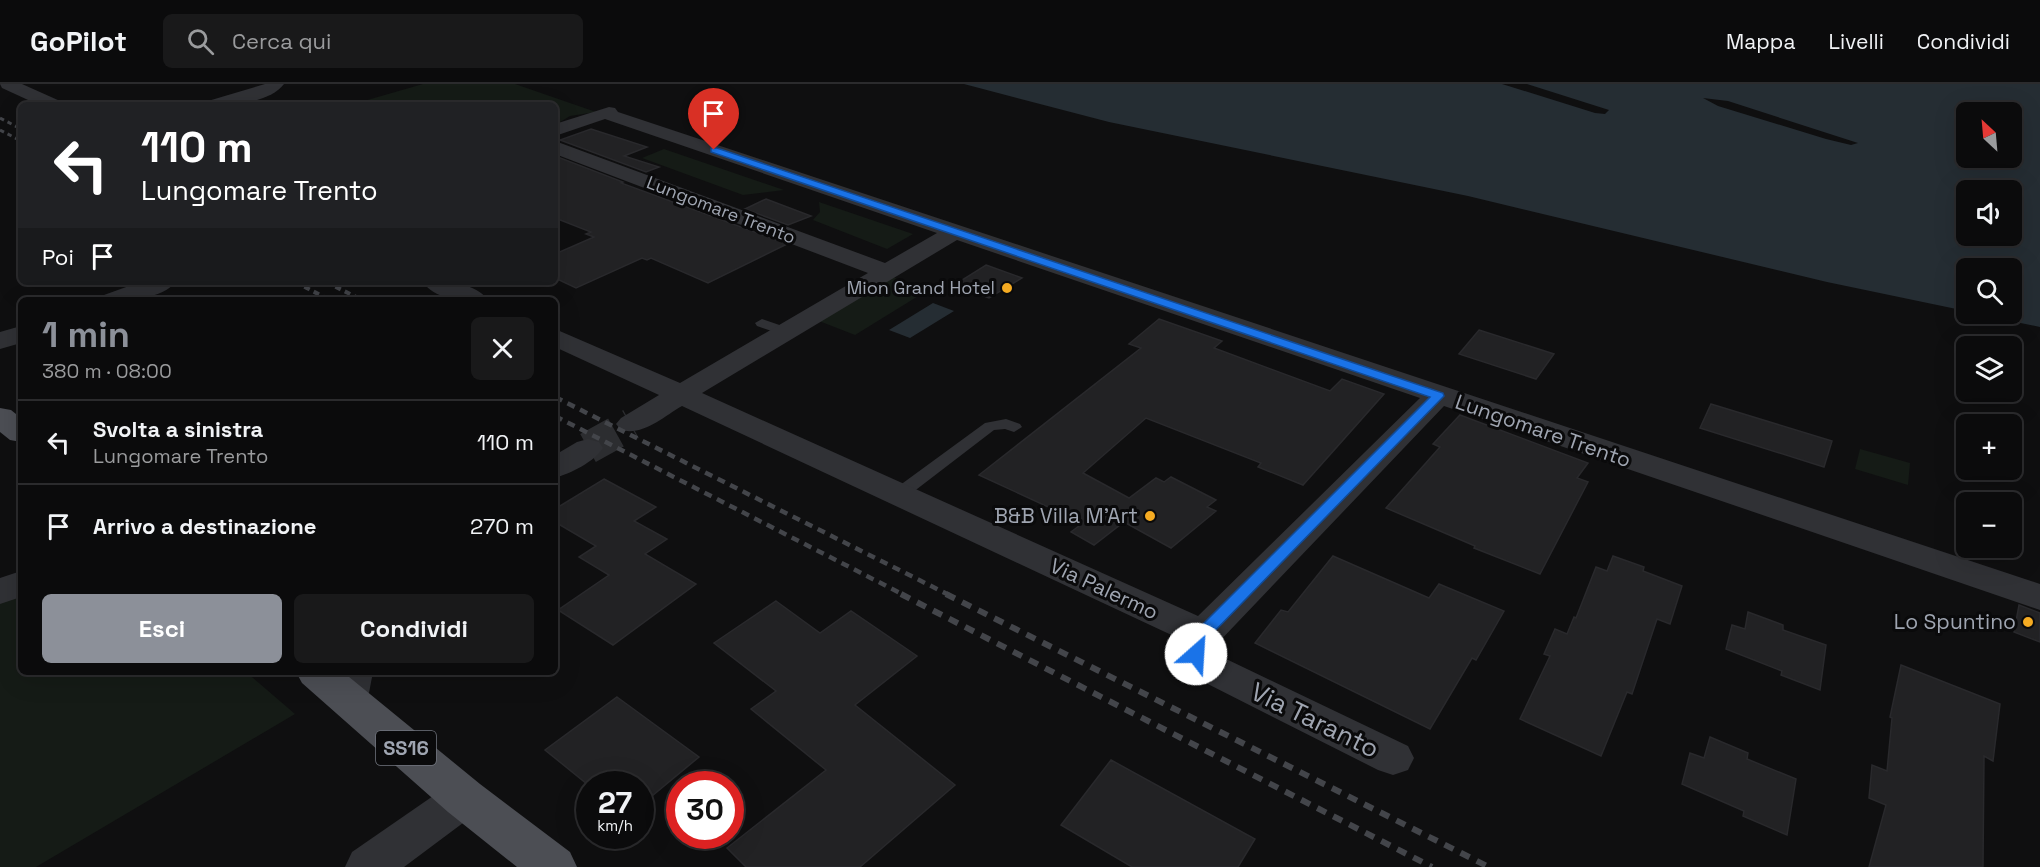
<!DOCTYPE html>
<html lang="it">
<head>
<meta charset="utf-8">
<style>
  :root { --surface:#0b0b0c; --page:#19191a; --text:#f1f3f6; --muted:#9a9b9d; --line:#2b2b2d; --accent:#8c9099 }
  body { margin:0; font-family:"Space Grotesk",sans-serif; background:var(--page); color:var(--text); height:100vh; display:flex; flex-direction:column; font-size:22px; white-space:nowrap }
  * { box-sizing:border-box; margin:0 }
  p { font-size:20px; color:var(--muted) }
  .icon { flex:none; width:33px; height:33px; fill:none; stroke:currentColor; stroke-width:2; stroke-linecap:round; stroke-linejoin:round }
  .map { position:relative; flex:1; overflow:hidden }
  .panel { position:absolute; left:18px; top:213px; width:540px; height:378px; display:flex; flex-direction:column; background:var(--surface); border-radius:9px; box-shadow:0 6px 24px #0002,0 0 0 2px var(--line) }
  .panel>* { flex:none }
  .guide { position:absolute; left:18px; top:18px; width:540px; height:183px; border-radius:9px; box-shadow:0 6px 24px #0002,0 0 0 2px var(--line); background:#202124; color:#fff; overflow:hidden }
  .needle { width:39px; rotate:334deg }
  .tools { position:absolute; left:1956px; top:18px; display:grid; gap:12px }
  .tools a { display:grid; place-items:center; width:66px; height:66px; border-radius:9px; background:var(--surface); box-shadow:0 6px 24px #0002,0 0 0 2px var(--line); font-size:30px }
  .speed { position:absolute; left:576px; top:687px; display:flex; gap:12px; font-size:30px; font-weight:700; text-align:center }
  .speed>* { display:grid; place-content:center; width:78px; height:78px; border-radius:50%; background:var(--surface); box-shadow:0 6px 24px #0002,0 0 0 2px var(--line); line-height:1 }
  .speed small { font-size:15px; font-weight:400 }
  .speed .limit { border:9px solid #d22; background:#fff; color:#111 }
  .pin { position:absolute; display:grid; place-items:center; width:51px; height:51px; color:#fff; margin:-62px -26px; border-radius:50% 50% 50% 0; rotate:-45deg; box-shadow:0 0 6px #0007 }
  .pin .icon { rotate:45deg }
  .me { position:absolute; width:66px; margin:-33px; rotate:26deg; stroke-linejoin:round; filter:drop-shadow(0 0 4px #0008) }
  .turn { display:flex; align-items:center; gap:21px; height:126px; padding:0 24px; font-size:27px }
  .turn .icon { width:78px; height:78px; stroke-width:2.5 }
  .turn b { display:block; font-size:42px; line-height:51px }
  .then { display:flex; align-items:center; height:57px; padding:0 24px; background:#0003; gap:12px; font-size:22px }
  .round { display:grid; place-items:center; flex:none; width:63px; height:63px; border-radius:9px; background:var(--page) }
  .head { display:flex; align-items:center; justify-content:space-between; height:102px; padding:0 24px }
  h1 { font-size:36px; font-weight:700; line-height:45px; color:var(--accent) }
  .primary-button { display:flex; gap:12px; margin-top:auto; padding:12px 24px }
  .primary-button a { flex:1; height:69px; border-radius:9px; background:var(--accent); color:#fff; font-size:24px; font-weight:700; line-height:69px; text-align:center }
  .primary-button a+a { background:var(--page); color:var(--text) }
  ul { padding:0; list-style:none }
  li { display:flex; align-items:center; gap:18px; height:84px; padding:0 24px; border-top:2px solid var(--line) }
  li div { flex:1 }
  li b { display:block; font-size:22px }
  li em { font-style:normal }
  header { display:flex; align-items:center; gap:36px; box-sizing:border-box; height:84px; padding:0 30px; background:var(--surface); border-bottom:2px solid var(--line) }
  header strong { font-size:28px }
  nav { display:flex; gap:33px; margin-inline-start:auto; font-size:21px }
  .search { width:420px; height:54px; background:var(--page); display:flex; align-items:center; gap:15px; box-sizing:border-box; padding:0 21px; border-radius:9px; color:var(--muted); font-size:22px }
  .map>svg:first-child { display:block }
  .green { fill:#151b16 }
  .water { fill:#252d33; fill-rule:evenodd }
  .pier { fill:#0f0f10 }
  .building { fill:#222224; stroke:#29292c; stroke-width:1.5 }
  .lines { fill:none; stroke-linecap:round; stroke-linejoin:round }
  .minor-tunnel { stroke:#2c2d30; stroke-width:32; stroke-dasharray:32 16; stroke-linecap:butt }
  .service { fill:#303135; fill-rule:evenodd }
  .minor { fill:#303135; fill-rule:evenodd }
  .primary { fill:#4c4e54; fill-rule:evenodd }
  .rail-far3 { stroke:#43454a; stroke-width:3; stroke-dasharray:4.5 4; stroke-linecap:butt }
  .rail-far2 { stroke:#43454a; stroke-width:4; stroke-dasharray:6 4.5; stroke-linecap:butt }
  .rail-far1 { stroke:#43454a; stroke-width:4.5; stroke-dasharray:8 6; stroke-linecap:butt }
  .rail { stroke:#43454a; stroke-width:6; stroke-dasharray:10 8; stroke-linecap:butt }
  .route { fill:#1a73e8; stroke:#114b97; stroke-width:1.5 }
  .poi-dot { fill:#f5ab22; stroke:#0a0a0b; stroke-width:2 }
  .labels { text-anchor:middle; stroke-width:6; stroke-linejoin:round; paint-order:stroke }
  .far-street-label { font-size:18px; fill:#9fa5b1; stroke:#0a0a0b }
  .far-poi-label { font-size:18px; fill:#9fa5b1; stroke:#0a0a0b; text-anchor:end }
  .shield { fill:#0a0a0b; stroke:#72767f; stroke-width:1.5 }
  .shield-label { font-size:20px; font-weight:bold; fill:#9fa5b1 }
  .street-label { font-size:21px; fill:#9fa5b1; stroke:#0a0a0b }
  .poi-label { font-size:21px; fill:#9fa5b1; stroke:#0a0a0b; text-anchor:end }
  .near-street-label { font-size:26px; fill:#9fa5b1; stroke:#0a0a0b }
</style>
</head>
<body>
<header>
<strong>GoPilot</strong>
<div class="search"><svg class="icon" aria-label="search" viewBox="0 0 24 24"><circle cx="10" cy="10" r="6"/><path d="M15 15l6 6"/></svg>Cerca qui</div>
<nav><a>Mappa</a><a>Livelli</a><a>Condividi</a></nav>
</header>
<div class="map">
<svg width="2040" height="783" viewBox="0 0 2040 783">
  <rect width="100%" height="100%" fill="#0f0f10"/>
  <!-- green -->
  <g class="green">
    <polygon points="423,0 515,0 596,28 570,32 555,41 555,21 350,21"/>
    <polygon points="664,65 784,106 743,111 642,74"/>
    <polygon points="819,118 913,150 887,165 813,136 820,128"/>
    <polygon points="893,193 928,206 855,251 819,237"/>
    <polygon points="1860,365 1910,379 1908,401 1855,385"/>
    <polygon points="21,509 21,588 246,588 295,630 36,783 0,783 0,519"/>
  </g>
  <!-- water -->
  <g class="water">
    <path d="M964 0H2040V243L1977 230H2012V184H1966V227L1827 198 1468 112 1109 38ZM1966 28H2012V74H1966ZM1966 106H2012V152H1966Z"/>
    <polygon points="933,219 954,227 910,254 889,246"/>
  </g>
  <!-- pier -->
  <g class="pier">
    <polygon points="1502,0 1527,0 1609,26 1605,30 1595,29"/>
    <polygon points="1703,14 1728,17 1858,59 1851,61 1826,55 1718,22"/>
  </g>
  <!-- building -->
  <g class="building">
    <polygon points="591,45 647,63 624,72 659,83 646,88 560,56"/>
    <polygon points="555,72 623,98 621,99 787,160 708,199 651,174 647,176 642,174 576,204 555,194 555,170 594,153 586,150 591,148 555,134"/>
    <polygon points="766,115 811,132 788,141 745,125"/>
    <polygon points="986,181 1022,194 989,214 954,201"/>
    <polygon points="1159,235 1222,257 1214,264 1330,307 1342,295 1384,310 1303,401 1258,383 1261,379 1146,334 1083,389 1129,414 1156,394 1164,398 1171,393 1216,416 1207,423 1216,427 1171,464 1124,438 1094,461 1071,448 1083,439 979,391 1141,264 1129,260"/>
    <polygon points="1479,246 1554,270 1536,295 1459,270"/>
    <polygon points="1711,320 1832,357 1824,383 1700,344"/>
    <polygon points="1460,331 1588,379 1577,394 1588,398 1540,490 1474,464 1475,462 1386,424 1440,363 1433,360"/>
    <polygon points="604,395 656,423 634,437 667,455 645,470 696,500 613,561 558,526 609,491 579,473 596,462 555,438 555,425"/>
    <polygon points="1333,472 1429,514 1439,500 1504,527 1476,576 1472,574 1430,645 1255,559 1281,526 1288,528"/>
    <polygon points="1613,472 1644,483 1643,487 1682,502 1670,540 1657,535 1632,610 1627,608 1601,672 1520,635 1550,572 1544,570 1555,545 1567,550 1574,533 1576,534 1596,483 1607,487"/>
    <polygon points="776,517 820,549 851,527 917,572 855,621 955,701 860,783 746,783 727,764 826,686 751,625 776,607 714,559"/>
    <polygon points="2019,521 2040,529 2040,558 2014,548"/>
    <polygon points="1748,528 1783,541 1783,546 1826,561 1820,606 1781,591 1782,587 1726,565 1732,541 1745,545"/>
    <polygon points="1901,581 2000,620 1993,677 1984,672 1983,783 1869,783 1886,721 1869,714 1872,681 1887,687 1892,634 1890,633"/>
    <polygon points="617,613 699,673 640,722 640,700 587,700 545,666"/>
    <polygon points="1710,653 1748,669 1747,675 1796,695 1787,751 1743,732 1744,727 1682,700 1690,669 1704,674"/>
    <polygon points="1111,676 1255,755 1238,783 1132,783 1061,741"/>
  </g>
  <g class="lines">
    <!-- minor-tunnel -->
    <polyline class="minor-tunnel" points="588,364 631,340"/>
    <!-- service -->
    <g class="service">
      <polygon points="762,235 791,245 793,248 786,252 757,242 755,239"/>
      <polygon points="1006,335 1020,340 1022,343 1014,348 1005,345 994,346 904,415 892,415 890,411 892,407 985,339"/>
    </g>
    <!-- minor -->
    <g class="minor">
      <polygon points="0,0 22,0 60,17 63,21 39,21 2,4"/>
      <path d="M265 0H284C269 20 228 21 205 21L208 17Z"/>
      <path d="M609 23 615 24 618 28 2040 500V526L1444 322 1215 562V566L1222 573 1408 662 1414 674 1408 686 1393 691 1378 686 1194 593 1177 570 1180 555 682 322C663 333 643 352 621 346L616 340 621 334 659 311 555 263V245L680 299 868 189 555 70V57L885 179 937 149 605 35 555 52V40ZM957 156 1420 314 1198 532 702 309Z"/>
      <path d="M140 198H175C162 217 121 216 100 216L104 211Z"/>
      <path d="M423 198C444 198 474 197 488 216 467 216 436 218 423 198Z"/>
      <polygon points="21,242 21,259 0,265 0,248"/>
      <path d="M588 355 599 358 603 364C594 378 571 389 555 394V371L577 358Z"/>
      <polygon points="21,487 21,513 0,520 0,494"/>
      <polygon points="335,588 373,588 368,614 362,625 348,629 334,625 328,614"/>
      <polygon points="464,696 479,701 486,714 479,727 404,783 345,783 352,768 449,701"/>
    </g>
    <!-- primary -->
    <g class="primary">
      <polygon points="0,324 11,326 21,334 21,358 10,356 0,348"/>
      <polygon points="296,588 343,588 480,700 570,768 577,783 517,783 448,728 302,599"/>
    </g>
    <!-- rail-far3 -->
    <g class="rail-far3">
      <polyline points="0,34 21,45"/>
      <polyline points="0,46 21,57"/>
    </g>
    <!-- rail-far2 -->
    <g class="rail-far2">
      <polyline points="295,198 330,216"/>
      <polyline points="326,198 362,216"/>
    </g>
    <!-- rail-far1 -->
    <g class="rail-far1">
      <polyline points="555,313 949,511"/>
      <polyline points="555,332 904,511"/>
    </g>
    <!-- rail -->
    <g class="rail">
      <polyline points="901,510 1432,783"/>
      <polyline points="946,510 1489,783"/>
    </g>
  </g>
  <!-- route -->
  <polygon class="route" points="711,64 717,64 1443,309 1444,312 1208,554 1204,560 1202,574 1190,574 1188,560 1197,546 1430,313 711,68"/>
  <!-- markers -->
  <g class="poi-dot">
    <circle cx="1007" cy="204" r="6"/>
    <circle cx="1150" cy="432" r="6"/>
    <circle cx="2028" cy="538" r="6"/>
  </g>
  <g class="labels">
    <!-- far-street labels -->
    <g class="far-street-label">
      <text transform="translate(721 126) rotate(21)" y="6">Lungomare Trento</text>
    </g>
    <!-- far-poi labels -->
    <g class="far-poi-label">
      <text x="995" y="210">Mion Grand Hotel</text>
    </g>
    <!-- shield labels -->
    <rect class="shield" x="376" y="647" width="60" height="34" rx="4.5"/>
    <g class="shield-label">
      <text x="406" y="671">SS16</text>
    </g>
    <!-- street labels -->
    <g class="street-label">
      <text transform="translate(1543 347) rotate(19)" y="7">Lungomare Trento</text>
      <text transform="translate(1104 505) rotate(25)" y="7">Via Palermo</text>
    </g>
    <!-- poi labels -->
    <g class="poi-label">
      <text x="1138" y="439">B&amp;B Villa M'Art</text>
      <text x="2016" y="545">Lo Spuntino</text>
    </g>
    <!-- near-street labels -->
    <g class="near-street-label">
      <text transform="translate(1315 636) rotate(26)" y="9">Via Taranto</text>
    </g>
  </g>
</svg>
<div class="tools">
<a><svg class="needle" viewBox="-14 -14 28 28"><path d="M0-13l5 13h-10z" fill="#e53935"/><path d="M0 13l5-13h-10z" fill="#9a9b9d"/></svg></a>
<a><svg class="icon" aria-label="sound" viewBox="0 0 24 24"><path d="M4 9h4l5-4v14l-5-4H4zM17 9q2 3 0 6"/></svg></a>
<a><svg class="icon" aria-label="search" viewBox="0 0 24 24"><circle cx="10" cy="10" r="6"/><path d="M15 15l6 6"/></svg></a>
<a><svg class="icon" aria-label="layers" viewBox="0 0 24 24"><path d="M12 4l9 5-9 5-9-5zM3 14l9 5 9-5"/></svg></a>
<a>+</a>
<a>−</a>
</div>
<div class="speed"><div>27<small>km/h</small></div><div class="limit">30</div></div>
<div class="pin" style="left:714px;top:66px;background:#d93025"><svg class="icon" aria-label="arrive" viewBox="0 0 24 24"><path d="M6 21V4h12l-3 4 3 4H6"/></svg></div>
<svg class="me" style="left:1196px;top:570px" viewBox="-20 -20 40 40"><circle r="19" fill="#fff"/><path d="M0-13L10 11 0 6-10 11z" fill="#1a73e8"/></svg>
<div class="guide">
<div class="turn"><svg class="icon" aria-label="left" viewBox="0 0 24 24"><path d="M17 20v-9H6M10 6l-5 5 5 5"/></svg><div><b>110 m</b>Lungomare Trento</div></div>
<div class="then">Poi<svg class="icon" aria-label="arrive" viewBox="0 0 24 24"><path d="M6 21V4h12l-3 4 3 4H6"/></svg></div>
</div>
<section class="panel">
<div class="head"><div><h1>1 min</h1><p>380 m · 08:00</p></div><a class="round"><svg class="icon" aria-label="close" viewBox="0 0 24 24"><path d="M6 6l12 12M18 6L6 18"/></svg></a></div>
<ul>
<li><svg class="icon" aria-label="left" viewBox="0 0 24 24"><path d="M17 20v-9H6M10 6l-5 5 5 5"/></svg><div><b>Svolta a sinistra</b><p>Lungomare Trento</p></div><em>110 m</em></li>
<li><svg class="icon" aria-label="arrive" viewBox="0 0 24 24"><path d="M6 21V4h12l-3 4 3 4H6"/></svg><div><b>Arrivo a destinazione</b></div><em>270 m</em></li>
</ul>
<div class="primary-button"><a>Esci</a><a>Condividi</a></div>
</section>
</div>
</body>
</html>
